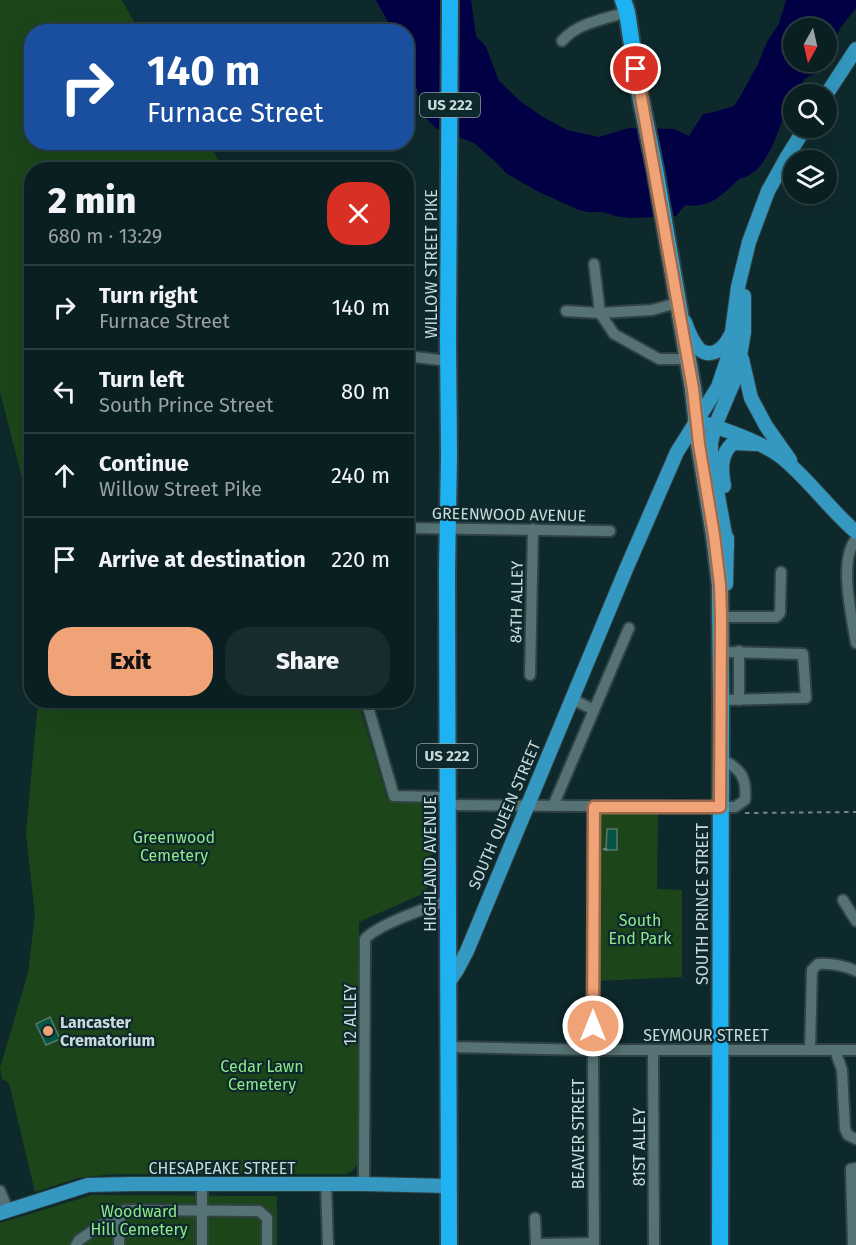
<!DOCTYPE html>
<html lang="en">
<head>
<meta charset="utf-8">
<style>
  :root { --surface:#0a1f21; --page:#182c2e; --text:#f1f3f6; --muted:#99a2a5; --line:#2a3d3f; --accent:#efa377 }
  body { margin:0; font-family:"Fira Sans",sans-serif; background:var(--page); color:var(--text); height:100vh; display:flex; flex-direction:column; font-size:22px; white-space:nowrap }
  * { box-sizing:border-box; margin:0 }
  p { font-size:20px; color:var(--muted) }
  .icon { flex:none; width:33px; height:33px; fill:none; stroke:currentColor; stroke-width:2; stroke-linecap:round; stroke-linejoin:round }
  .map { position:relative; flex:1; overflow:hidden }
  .side { position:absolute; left:24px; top:162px; width:390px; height:546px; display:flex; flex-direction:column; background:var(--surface); border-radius:24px; box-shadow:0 6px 24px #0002,0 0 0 2px var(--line) }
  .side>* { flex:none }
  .top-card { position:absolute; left:24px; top:24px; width:390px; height:126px; border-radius:24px; box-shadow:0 6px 24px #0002,0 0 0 2px var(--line); background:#1a4fa0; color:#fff; overflow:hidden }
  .needle { width:39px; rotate:188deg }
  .tools { position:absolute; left:783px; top:18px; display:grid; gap:12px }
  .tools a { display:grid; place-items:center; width:54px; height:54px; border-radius:50%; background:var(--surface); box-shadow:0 6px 24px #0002,0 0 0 2px var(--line); font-size:30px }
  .pin { position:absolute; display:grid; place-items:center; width:51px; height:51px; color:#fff; margin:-26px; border:3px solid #fff; border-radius:50%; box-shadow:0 2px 6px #0007 }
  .me { position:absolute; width:66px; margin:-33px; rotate:0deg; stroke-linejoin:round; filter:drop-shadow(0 0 4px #0008) }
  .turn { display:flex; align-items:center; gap:21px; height:126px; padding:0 24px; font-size:27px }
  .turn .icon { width:78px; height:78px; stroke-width:2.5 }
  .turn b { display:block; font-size:42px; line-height:51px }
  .round { display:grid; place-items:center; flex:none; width:63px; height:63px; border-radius:24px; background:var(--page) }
  .summary { display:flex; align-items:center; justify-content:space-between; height:102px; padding:0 24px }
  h1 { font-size:36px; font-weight:800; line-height:45px }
  .cta { display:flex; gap:12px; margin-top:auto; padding:12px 24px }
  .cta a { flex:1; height:69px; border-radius:24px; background:var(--accent); color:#111; font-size:24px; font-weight:800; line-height:69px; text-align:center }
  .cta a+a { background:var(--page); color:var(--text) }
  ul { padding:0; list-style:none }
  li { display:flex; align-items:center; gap:18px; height:84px; padding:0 24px; border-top:2px solid var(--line) }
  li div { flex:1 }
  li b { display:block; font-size:22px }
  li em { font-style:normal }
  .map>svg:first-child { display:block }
  .green { fill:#1c461a }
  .water { fill:#020045 }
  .building { fill:#045545; stroke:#5c766e; stroke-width:1.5 }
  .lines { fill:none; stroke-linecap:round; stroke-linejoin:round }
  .minor-casing { stroke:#304244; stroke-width:14 }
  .major-casing { stroke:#304244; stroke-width:16 }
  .highway-casing { stroke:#304244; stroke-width:20 }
  .path { stroke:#728789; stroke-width:2; stroke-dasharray:4.5 4.5; stroke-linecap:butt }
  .minor { stroke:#567275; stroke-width:10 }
  .major { stroke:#3498c1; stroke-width:14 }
  .highway { stroke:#1eb2f3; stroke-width:16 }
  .route-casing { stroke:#9b6a4d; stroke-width:15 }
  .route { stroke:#efa377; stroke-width:10 }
  .poi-dot { fill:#efa377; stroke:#0e292c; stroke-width:2 }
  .labels { text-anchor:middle; stroke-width:4.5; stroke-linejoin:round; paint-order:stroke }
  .shield { fill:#0e292c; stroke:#92a4a6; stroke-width:1.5 }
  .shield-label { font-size:15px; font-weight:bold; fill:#cad9db }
  .street-label { font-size:16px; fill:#cad9db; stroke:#0e292c }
  .park-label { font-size:16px; fill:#90e989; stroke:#0e292c }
  .poi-label { font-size:16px; font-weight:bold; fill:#cad9db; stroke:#0e292c; text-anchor:start }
</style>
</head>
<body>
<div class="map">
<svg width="856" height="1245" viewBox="0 0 856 1245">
  <rect width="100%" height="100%" fill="#0e292c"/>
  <!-- green -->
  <g class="green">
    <polygon points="0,0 122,0 139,31 32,32 32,142 208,143 224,169 32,170 31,578 25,490 0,392"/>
    <path d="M38 701H358L387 798 432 802 431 881 430 885 422 894 359 922 362 1140C360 1154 361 1169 346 1174H114L78 1178 35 1192 9 1083 2 1079 0 1068 28 973 35 915 26 834Z"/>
    <polygon points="597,813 658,814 657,889 682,890 682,977 596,981"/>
    <polygon points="92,1195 277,1196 277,1245 0,1245 0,1223"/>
  </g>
  <!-- water -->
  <path class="water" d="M376 0H471L476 36 486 47 499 81 520 101 543 117 567 130 599 137 629 128 674 129 689 136 703 114 714 112 734 106 741 95 758 64 767 42 779 24 786 0H856V8L841 27 833 42 827 50 826 28H794V62H820L816 73 805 78 795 94H794C792 99 790 103 788 107 779 127 774 149 760 166 757 169 753 173 749 175 745 178 741 177 737 181 721 196 709 209 685 205L676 216 630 218 615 216 603 212H588L579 210 537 191 506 173 498 164 474 143 437 129 424 116 414 77 407 64 406 32 393 31Z"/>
  <!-- building -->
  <g class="building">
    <polygon points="607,829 617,829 617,850 606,850"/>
    <polygon points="50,1017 60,1039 46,1045 36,1024"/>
  </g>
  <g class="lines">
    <!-- minor casing -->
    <g class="minor-casing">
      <g id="minor">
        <path d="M562 41C577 23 605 19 627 12"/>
        <polyline points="594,264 600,313 614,334 659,359 688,359"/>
        <polyline points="566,311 600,313 652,310 677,303"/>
        <polyline points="406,356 449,361"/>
        <polyline points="406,528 610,531"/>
        <path d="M856 539C838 561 852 617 856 643"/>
        <polyline points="721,617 776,617 780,613 781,572"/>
        <polyline points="739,651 739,700"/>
        <polyline points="721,652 803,654 806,698 721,700"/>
        <polyline points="530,675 533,529"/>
        <polyline points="572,699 594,710"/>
        <polyline points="366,700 394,796 447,797"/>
        <path d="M447 805 735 807 745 800C747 777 741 769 720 758"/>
        <polyline points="553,806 629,628"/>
        <polyline points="843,900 856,921"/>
        <polyline points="449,1047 593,1050 856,1050"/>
        <polyline points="653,1050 654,1245"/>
        <path d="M810 1050 812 970 818 964C832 963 843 965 856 971"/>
        <polyline points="835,1050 842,1070 845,1129 848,1135 856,1139"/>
        <polyline points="202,1184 202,1245"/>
        <polyline points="326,1184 328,1245"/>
        <path d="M364 1184 365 939C378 924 428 908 448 900"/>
        <polyline points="0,1191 8,1210"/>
        <polyline points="535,1218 536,1245"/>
        <polyline points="536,1244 594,1243"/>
        <polyline points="76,1245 79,1240 109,1220 120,1216"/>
        <polyline points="119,1245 120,1216 125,1210 259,1211 267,1218 267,1245"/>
        <polyline points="594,1245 593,1050 594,807"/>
        <polyline points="853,1245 851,1169 856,1168"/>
      </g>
    </g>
    <!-- major casing -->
    <g class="major-casing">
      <g id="major">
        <polyline points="826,95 856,49"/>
        <path d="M685 322C688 331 693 342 699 349 712 360 725 347 730 336"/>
        <polyline points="742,359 751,398 766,426 790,460"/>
        <path d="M707 424C729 431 762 443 780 456 808 478 829 509 856 532"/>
        <path d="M724 486C721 470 720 454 733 443L756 444"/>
        <polyline points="727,545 711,458 711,443 715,426 737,374 744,332 744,296"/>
        <polyline points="726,584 727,538"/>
        <polyline points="448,983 457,970 467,951 627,567 677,452 718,387 729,354 738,287 749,242 768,191 787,157 805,128"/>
        <polyline points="0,1213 88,1185 132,1184 364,1184 449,1186"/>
      </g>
    </g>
    <!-- highway casing -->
    <g class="highway-casing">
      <g id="highway">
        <polyline points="623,0 627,12 638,85 655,169 693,389 699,443 714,535 720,585 721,700 720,1245"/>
        <polyline points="449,1245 447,572 449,456 448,339 450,0"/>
      </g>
    </g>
    <!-- path -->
    <g class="path">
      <polyline points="745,813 856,812"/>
      <polyline points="603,849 612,850"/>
    </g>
    <!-- minor -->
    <use href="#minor" class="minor"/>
    <!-- major -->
    <use href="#major" class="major"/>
    <!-- highway -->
    <use href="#highway" class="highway"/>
  </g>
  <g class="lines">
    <!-- route casing -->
    <g class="route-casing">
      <polyline id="route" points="593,1026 594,807 720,807 721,617 720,585 714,535 699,444 693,389 636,69"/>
    </g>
    <!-- route -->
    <use href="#route" class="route"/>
  </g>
  <!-- markers -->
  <circle class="poi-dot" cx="48" cy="1031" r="6"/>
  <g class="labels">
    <!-- shield labels -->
    <g class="shield">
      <rect x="420" y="93" width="60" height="24" rx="4.5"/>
      <rect x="417" y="744" width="60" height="24" rx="4.5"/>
    </g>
    <g class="shield-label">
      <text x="450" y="110">US 222</text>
      <text x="447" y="761">US 222</text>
    </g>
    <!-- street labels -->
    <g class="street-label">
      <text transform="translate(431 264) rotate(-90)" y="6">WILLOW STREET PIKE</text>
      <text transform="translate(509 514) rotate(1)" y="6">GREENWOOD AVENUE</text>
      <text transform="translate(516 602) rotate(-89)" y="6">84TH ALLEY</text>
      <text transform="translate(504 815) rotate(-67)" y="6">SOUTH QUEEN STREET</text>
      <text transform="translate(430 864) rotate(-90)" y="6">HIGHLAND AVENUE</text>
      <text transform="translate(702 904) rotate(-90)" y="6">SOUTH PRINCE STREET</text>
      <text transform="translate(350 1015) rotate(-90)" y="6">12 ALLEY</text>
      <text x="706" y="1041">SEYMOUR STREET</text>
      <text transform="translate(578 1134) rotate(-90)" y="6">BEAVER STREET</text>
      <text transform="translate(639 1147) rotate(-90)" y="6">81ST ALLEY</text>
      <text x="222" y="1174">CHESAPEAKE STREET</text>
    </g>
    <!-- park labels -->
    <g class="park-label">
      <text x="174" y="843">Greenwood<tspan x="174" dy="18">Cemetery</tspan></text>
      <text x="640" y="926">South<tspan x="640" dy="18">End Park</tspan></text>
      <text x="262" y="1072">Cedar Lawn<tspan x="262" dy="18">Cemetery</tspan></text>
      <text x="139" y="1217">Woodward<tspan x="139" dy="18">Hill Cemetery</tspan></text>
    </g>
    <!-- poi labels -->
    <g class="poi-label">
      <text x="60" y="1028">Lancaster<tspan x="60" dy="18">Crematorium</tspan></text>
    </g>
  </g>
</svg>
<div class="tools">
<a><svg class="needle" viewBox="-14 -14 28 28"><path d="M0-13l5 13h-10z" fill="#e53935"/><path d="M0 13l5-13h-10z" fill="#99a2a5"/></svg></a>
<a><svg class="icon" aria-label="search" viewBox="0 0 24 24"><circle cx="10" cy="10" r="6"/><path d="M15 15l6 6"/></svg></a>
<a><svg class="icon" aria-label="layers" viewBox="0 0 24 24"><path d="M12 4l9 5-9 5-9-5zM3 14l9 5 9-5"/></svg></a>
</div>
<div class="pin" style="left:636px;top:69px;background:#d93025"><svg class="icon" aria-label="arrive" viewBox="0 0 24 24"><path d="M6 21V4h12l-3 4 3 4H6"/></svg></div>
<svg class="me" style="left:593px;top:1026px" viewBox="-20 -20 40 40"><circle r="17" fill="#efa377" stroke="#fff" stroke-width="3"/><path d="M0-11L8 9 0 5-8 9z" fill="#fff"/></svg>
<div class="top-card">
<div class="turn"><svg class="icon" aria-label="right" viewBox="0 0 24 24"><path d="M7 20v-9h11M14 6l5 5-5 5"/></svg><div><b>140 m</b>Furnace Street</div></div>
</div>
<section class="side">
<div class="summary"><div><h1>2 min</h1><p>680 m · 13:29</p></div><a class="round" style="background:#d93025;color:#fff"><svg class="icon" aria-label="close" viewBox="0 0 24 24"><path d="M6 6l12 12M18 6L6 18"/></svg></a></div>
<ul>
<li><svg class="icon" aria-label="right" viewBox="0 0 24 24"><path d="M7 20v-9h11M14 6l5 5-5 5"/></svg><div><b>Turn right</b><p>Furnace Street</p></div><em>140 m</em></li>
<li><svg class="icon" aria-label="left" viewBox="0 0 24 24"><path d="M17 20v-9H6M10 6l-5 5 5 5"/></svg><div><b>Turn left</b><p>South Prince Street</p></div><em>80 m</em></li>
<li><svg class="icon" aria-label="ahead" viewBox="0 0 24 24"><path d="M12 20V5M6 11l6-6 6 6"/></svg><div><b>Continue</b><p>Willow Street Pike</p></div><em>240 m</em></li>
<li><svg class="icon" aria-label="arrive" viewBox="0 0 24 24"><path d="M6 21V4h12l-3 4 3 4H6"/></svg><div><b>Arrive at destination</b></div><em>220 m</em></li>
</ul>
<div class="cta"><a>Exit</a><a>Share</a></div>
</section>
</div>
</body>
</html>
